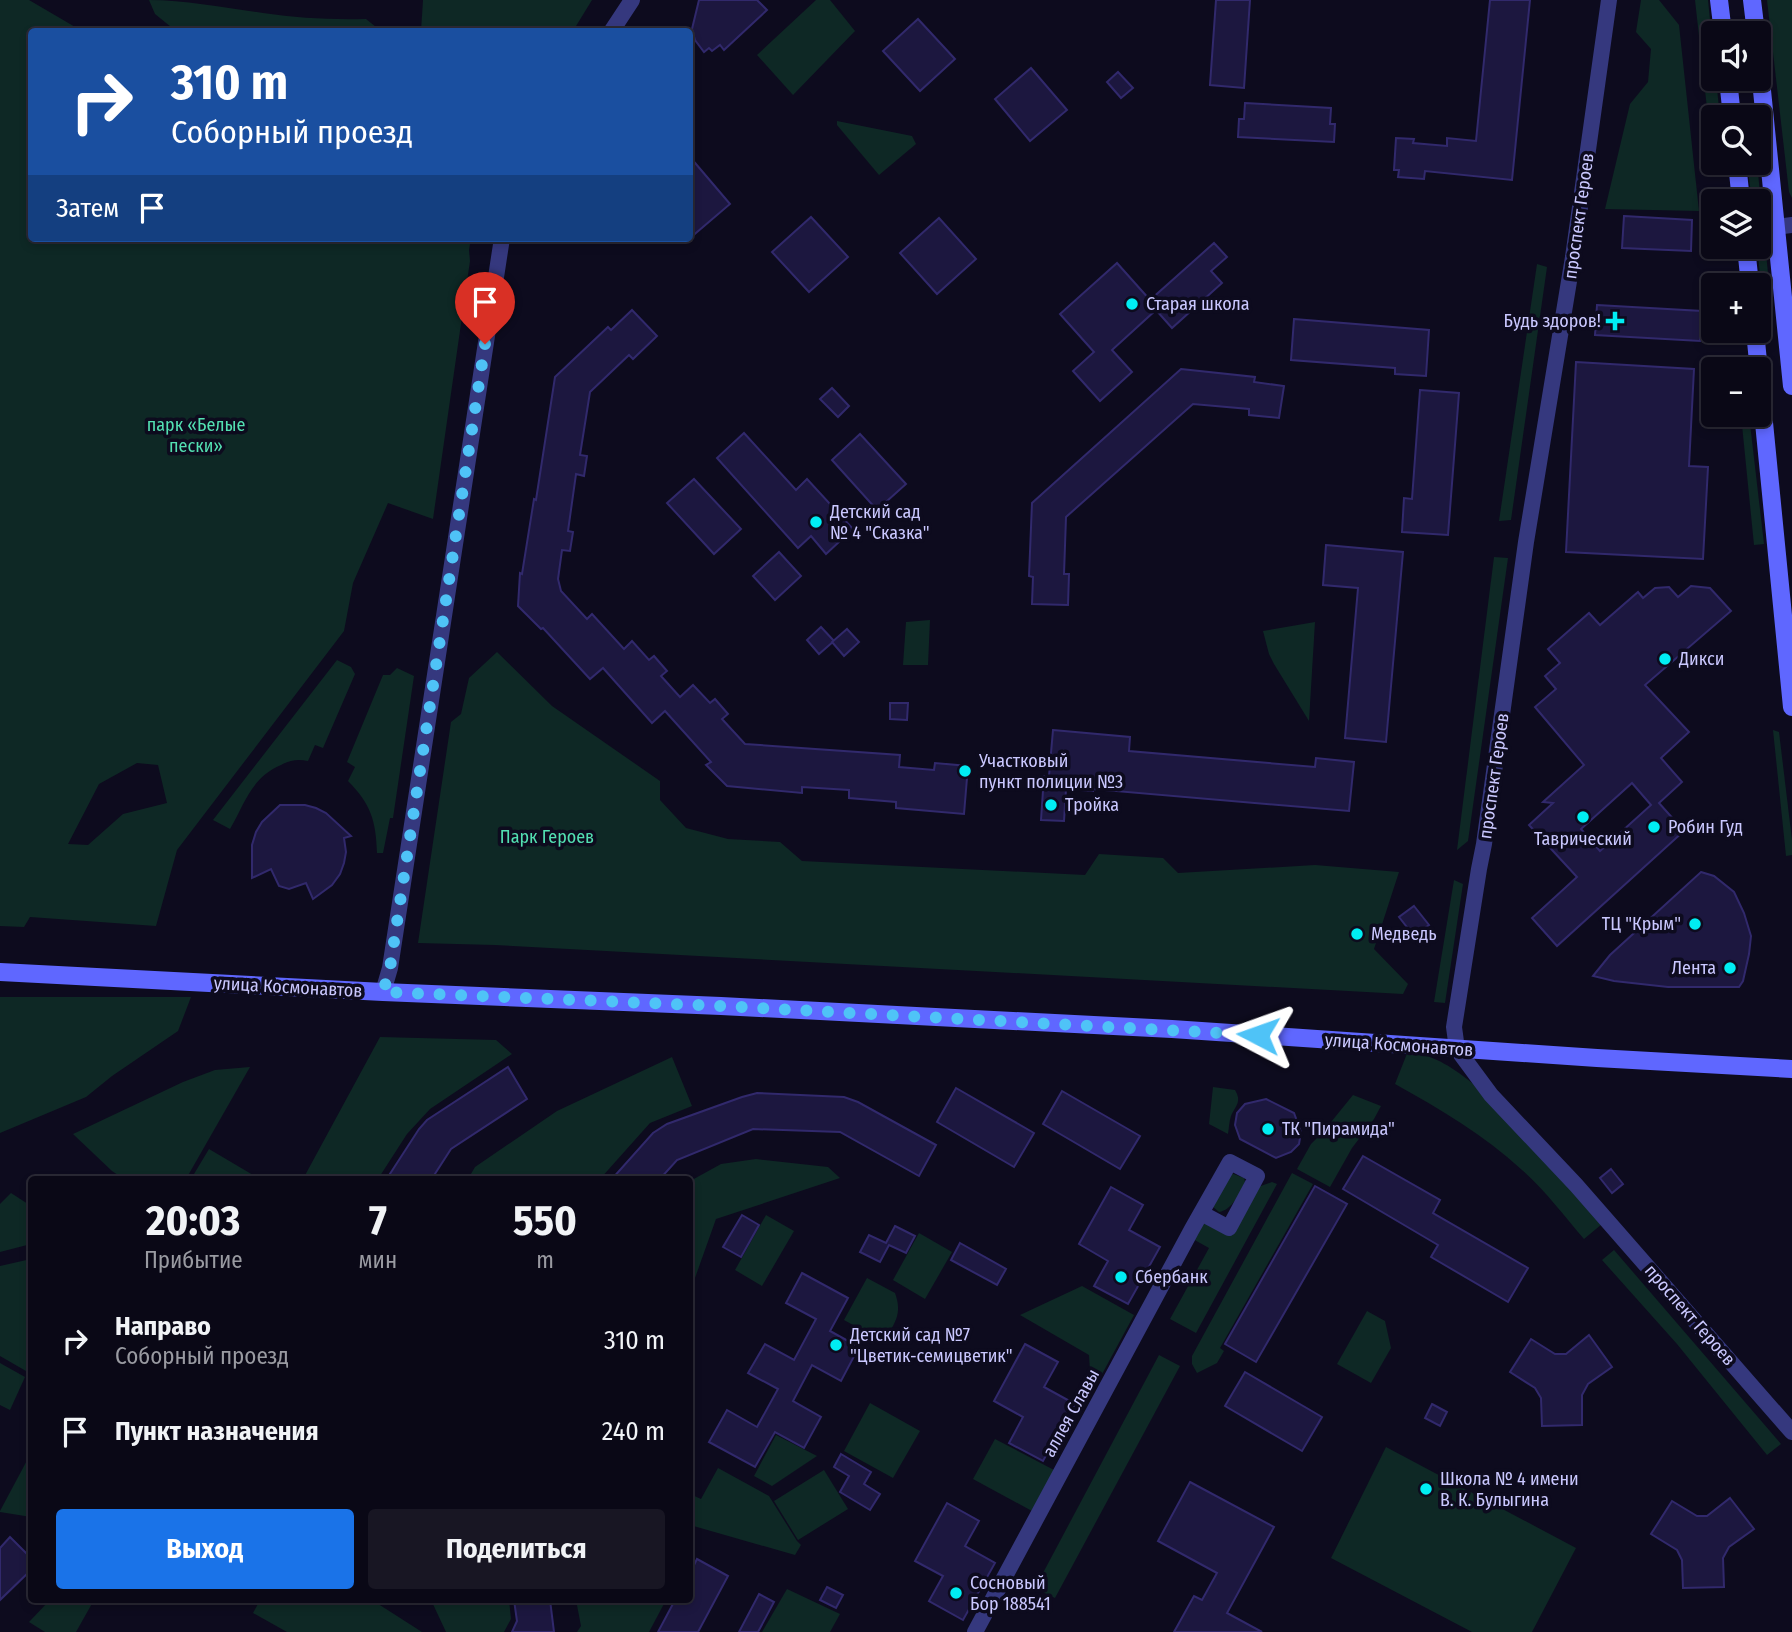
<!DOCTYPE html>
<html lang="ru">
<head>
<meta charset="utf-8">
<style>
  :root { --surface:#0a0816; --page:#181623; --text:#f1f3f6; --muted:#999aa1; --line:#2a2935; --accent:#1a73e8 }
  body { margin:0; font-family:"Fira Sans Condensed",sans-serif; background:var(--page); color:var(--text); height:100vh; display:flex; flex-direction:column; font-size:26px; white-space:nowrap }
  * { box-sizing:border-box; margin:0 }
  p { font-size:23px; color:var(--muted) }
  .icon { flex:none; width:38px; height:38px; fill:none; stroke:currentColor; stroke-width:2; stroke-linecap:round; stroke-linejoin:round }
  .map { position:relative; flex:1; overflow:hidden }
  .panel { position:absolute; left:28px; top:1176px; width:665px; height:427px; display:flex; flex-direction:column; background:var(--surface); border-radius:7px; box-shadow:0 4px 10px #0003,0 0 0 2px var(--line) }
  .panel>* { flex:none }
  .banner { position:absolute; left:28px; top:28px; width:665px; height:214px; border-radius:7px; box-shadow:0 4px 10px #0003,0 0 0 2px var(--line); background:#1a4fa0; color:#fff; overflow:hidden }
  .fabs { position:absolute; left:1701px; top:21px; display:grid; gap:14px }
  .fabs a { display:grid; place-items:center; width:70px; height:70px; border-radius:7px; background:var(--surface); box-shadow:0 4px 10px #0003,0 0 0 2px var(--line); font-size:35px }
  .pin { position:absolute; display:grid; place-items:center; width:60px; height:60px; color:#fff; margin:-72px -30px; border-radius:50% 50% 50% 0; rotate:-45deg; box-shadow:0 0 7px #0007 }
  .pin .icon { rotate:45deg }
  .me { position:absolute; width:77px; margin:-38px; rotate:274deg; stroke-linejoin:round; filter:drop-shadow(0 0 5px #0008) }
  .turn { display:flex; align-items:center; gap:24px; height:147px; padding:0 28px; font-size:32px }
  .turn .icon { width:91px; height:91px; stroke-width:2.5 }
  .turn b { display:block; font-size:49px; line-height:60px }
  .then { display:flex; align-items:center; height:66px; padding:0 28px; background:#0003; gap:14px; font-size:26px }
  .eta { display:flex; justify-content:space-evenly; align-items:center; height:119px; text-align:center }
  .eta b { font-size:42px; font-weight:700; line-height:49px }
  .button { display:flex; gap:14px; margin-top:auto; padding:14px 28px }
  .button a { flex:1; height:80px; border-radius:7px; background:var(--accent); color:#fff; font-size:28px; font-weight:700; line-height:80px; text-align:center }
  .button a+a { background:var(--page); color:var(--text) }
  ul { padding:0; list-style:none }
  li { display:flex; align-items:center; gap:21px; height:91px; padding:0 28px }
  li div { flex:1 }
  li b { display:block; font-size:26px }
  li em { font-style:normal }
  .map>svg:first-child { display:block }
  .green { fill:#0e2825; fill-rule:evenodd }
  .building { fill:#1c173f; stroke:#31296c; stroke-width:2; fill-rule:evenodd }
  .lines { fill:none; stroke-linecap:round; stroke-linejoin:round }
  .street { stroke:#35387e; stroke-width:16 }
  .secondary { stroke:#5f67ff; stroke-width:18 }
  .route { stroke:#4fc3f7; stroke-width:12; stroke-dasharray:0 21.6 }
  .poi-dot { fill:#00edf3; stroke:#0d0b1e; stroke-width:2.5 }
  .labels { text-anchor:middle; stroke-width:7; stroke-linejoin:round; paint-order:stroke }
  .street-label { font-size:18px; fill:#cac8ff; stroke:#0d0b1e }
  .poi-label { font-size:18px; fill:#cac8ff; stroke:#0d0b1e; text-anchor:start }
  .park-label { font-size:18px; fill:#53e0b2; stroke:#0d0b1e }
</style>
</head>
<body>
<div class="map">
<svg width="1792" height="1632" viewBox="0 0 1792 1632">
  <rect width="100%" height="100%" fill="#0d0b1e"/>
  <!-- green -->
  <g class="green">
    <path d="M0 0H29L82 31 32 32V238H471L469 250 470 261 433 519 388 503 353 583 344 631 177 850 156 926 30 917 24 927 0 926ZM137 763 158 765 167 803 123 814 88 845 68 844 99 784Z"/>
    <path d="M149 0C187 0 224 8 263 13 297 18 331 20 366 19L381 31H176L155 14Z"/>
    <polygon points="423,0 592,0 573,31 421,31"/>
    <polygon points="816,0 830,0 855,31 793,95 757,55"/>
    <polygon points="1641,0 1659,0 1679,25 1699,211 1605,209 1630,104 1648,82 1651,49 1636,32"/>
    <polygon points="1695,0 1708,0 1713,49 1713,79 1716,79 1720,117 1713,117 1713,162"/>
    <polygon points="1767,0 1792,0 1792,198 1789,192"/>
    <polygon points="837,121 912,136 916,144 879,175 837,125"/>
    <polygon points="1747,163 1757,163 1768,273 1760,274 1757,247 1759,247 1759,201 1752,201"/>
    <polygon points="1537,264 1547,267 1511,520 1499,521"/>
    <polygon points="1741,415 1749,415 1764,544 1754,545"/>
    <polygon points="1494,557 1508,558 1468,841 1457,850"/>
    <polygon points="930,620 928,665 903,665 906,622"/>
    <polygon points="1315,622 1309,721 1274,664 1269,654 1263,631"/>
    <polygon points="497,652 552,706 660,781 660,800 686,828 728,839 780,842 802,861 1085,875 1099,854 1163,858 1178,873 1315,865 1399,872 1374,949 1408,984 1403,994 495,945 418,943 451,722 461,714 469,678"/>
    <path d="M337 660 351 667 355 674 323 748 315 745 308 761C298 759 290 760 281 765 251 778 245 803 230 829L213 820Z"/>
    <path d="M397 668 414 676 393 818H390L383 853H377C376 821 371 804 348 781L355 767 347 762 383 675H390Z"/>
    <polygon points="1773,730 1779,732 1792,840 1792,855 1786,856"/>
    <polygon points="1454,880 1463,884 1445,1003 1434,1002"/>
    <polygon points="0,997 191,997 178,1031 112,1076 86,1097 0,1133"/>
    <polygon points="380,1037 496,1040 512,1054 430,1109 407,1134 378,1179 303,1179"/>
    <path d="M1408 1051C1438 1057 1452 1067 1476 1086L1602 1224 1584 1239C1564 1216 1545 1190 1522 1170 1484 1135 1440 1109 1395 1084Z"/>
    <polygon points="672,1057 692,1106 650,1123 600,1179 468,1179 475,1167 557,1111"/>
    <polygon points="250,1067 186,1179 124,1179 112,1171 73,1134 183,1082 215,1070"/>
    <path d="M1213 1087 1235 1090C1242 1102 1236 1105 1231 1116 1229 1122 1229 1128 1228 1134L1209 1124Z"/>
    <polygon points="1353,1095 1381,1106 1374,1119 1352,1148 1330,1187 1297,1169 1311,1144 1323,1132"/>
    <polygon points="209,1149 253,1175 251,1179 191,1179"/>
    <polygon points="756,1159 828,1167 840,1178 716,1219 690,1292 690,1183 692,1180 721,1164"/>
    <path d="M1231 1173 1244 1178 1245 1182C1240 1193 1232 1210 1219 1212L1212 1206Z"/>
    <polygon points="1292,1173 1313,1184 1220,1348 1224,1351 1217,1363 1197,1373 1192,1364 1192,1356"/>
    <polygon points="1272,1182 1277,1184 1196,1333 1170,1319 1209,1248 1191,1238 1202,1217 1231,1232 1255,1188"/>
    <polygon points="11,1193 31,1206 31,1244 0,1252 0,1204"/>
    <polygon points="766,1215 794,1231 762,1286 735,1270"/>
    <polygon points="919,1233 952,1252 925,1299 893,1280"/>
    <polygon points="1614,1250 1781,1444 1767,1455 1677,1344 1602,1260"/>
    <polygon points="31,1259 32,1358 26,1371 0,1356 0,1266"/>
    <path d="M867 1278 895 1293C903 1315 894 1323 884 1342L844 1320Z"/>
    <polygon points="1082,1286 1134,1315 1094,1389 1091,1387 1089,1355 1020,1315"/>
    <polygon points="1367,1311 1385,1321 1391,1348 1371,1383 1337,1364"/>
    <polygon points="1159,1355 1180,1366 1055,1598 1035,1588"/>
    <polygon points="0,1363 25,1377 10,1410 0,1405"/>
    <polygon points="870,1403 920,1431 893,1478 844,1451"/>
    <polygon points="776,1435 817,1456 772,1486 754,1476"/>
    <polygon points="995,1439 1054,1470 1032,1511 973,1479"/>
    <polygon points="1386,1447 1576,1548 1532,1632 1472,1632 1331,1558"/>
    <polygon points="31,1453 31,1517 0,1512 0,1511"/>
    <polygon points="718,1468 769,1496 797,1541 801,1545 795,1555 690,1525 690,1494 701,1499"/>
    <polygon points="824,1470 848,1509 798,1540 774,1501"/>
    <polygon points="787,1589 840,1614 830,1632 762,1632"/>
    <polygon points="50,1600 94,1600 76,1632 45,1632 29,1622"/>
    <polygon points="260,1600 372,1600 422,1632 287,1632 253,1613"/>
    <polygon points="431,1600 509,1600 511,1619 504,1632 446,1632"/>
    <polygon points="576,1600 666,1600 649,1632 577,1632 581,1626"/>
  </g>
  <!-- building -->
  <g class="building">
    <polygon points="699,0 757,0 767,10 724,50 720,45 712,51 709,48 704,52 695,40 692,29"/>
    <polygon points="1216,0 1250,0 1244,88 1210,85"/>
    <polygon points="1490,0 1530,0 1512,180 1425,171 1424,179 1398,177 1399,170 1394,170 1396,138 1414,139 1413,143 1447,146 1447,138 1476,141"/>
    <polygon points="918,19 955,59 920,91 883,51"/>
    <polygon points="1031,68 1067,110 1030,141 995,99"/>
    <polygon points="1118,72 1133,88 1121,98 1107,82"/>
    <polygon points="1245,103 1331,108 1330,124 1335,124 1334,142 1238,137 1239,119 1244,119"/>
    <polygon points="690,157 730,204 690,238"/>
    <polygon points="1624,216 1692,220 1691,251 1622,248"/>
    <polygon points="811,217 848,257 809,292 772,252"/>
    <polygon points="939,218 976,259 937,294 900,253"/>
    <polygon points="1214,243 1227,257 1211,271 1222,283 1172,328 1156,310 1112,350 1132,372 1100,401 1073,371 1094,352 1060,314 1117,263 1150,300"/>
    <polygon points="1597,305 1702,311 1700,341 1595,335"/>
    <polygon points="632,310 657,336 633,359 629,355 590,392 580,455 587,456 584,476 576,474 568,531 573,532 570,551 562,550 558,579 561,591 587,619 592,614 624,649 632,641 649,660 654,656 667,671 661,676 680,697 693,685 710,703 715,699 728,714 722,719 745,744 900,755 899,767 934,770 935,763 968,766 964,814 896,808 896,802 849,798 849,790 802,787 802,793 727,786 706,765 711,762 665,711 652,723 603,668 590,679 543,628 541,629 518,606 520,573 522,574 534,499 536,500 555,377 608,327 611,330"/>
    <polygon points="1294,319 1429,330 1426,376 1395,374 1395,368 1291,360"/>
    <polygon points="1576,362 1694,369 1689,466 1708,467 1703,559 1566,552"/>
    <polygon points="1181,369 1255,377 1254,382 1284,386 1279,418 1249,415 1249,409 1193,404 1066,517 1064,574 1069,574 1068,605 1032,604 1033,577 1029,576 1032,503"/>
    <polygon points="832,388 849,406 838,417 820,399"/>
    <polygon points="1420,390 1459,393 1448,535 1402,532 1404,498 1412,499"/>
    <polygon points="744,433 796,490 807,479 853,529 826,554 811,536 798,548 717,458"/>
    <polygon points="860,434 906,484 877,510 832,460"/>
    <polygon points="694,479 741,529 714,554 667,503"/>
    <polygon points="1326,545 1403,552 1386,742 1345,738 1358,588 1323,585"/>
    <polygon points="779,552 801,576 775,600 753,576"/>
    <path d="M1691 586 1710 588 1731 611 1645 685 1689 732 1661 758 1682 782 1659 803 1684 831 1557 946 1532 918 1577 877 1529 825 1553 803 1543 802 1584 765 1535 707 1556 689 1545 676 1560 663 1548 649 1589 613 1600 625 1638 592 1643 598 1655 588 1669 587 1678 597ZM1632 783 1651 805 1600 851 1581 829Z"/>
    <polygon points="821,627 834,641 819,654 807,640"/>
    <polygon points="847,629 859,642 844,656 832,642"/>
    <polygon points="890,703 908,703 907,720 890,719"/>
    <polygon points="1053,730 1130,737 1129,751 1315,767 1316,758 1354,762 1349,811 1093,789 1093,791 1066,789 1064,821 1041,820 1044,776 1049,776"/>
    <polygon points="280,805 305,805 316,808 326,813 351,836 344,838 346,852 344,863 340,874 332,885 313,899 306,883 289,889 279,886 271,869 252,878 252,845 256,832 262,822"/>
    <polygon points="1701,872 1714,876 1734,892 1744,913 1751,936 1749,954 1743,981 1739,987 1668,987 1614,981 1593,976 1610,955"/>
    <polygon points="1414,906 1429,925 1414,936 1399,917"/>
    <polygon points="508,1067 527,1099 451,1149 431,1180 386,1180 419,1129 427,1120"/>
    <polygon points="956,1088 1034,1133 1014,1167 937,1122"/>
    <polygon points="1062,1091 1140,1136 1120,1169 1043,1124"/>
    <polygon points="757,1093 844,1097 858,1102 936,1145 919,1176 840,1132 753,1129 677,1160 659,1180 611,1180 653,1133 667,1124 742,1097"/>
    <polygon points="1266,1099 1294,1113 1301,1132 1299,1144 1291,1152 1276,1158 1240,1139 1235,1125 1237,1113 1245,1104"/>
    <polygon points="1363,1156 1440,1200 1433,1213 1528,1268 1508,1302 1431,1257 1438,1245 1343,1189"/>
    <polygon points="1611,1169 1623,1184 1612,1193 1600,1178"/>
    <polygon points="1315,1186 1347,1204 1256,1362 1225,1344"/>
    <polygon points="1111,1187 1143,1205 1129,1230 1160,1247 1128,1304 1094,1286 1108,1261 1079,1244"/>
    <polygon points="742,1215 759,1225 741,1257 723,1247"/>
    <polygon points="895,1226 915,1236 906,1253 889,1245 880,1262 860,1252 869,1235 886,1243"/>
    <polygon points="960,1243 1006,1269 997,1285 951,1260"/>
    <polygon points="802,1273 848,1298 830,1331 859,1347 841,1381 812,1365 793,1401 821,1417 804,1448 775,1432 755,1467 709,1442 727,1410 757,1427 778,1389 748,1373 765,1344 794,1360 816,1319 786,1303"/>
    <polygon points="1589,1335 1612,1367 1588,1384 1582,1395 1582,1425 1542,1426 1541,1398 1535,1388 1510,1372 1531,1339 1555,1354 1566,1354"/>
    <polygon points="1025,1344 1058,1362 1044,1387 1075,1404 1043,1461 1009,1443 1023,1417 994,1401"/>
    <polygon points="1245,1372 1322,1417 1302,1451 1225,1406"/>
    <polygon points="1432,1404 1447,1412 1440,1426 1425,1418"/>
    <polygon points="841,1454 871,1472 864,1484 880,1494 870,1510 840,1492 849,1476 834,1467"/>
    <polygon points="1190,1482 1274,1527 1227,1613 1262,1632 1174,1632 1194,1596 1202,1600 1217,1573 1158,1541"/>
    <polygon points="1730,1498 1754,1529 1729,1547 1723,1558 1724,1587 1683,1588 1682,1560 1677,1550 1651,1534 1672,1501 1697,1516 1707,1516"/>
    <polygon points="947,1503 979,1521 965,1546 995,1563 963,1620 929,1601 943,1576 915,1561"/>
    <polygon points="10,1537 32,1559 32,1569 0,1600 0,1548"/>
    <polygon points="697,1559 728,1576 698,1632 658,1632 675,1600 690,1600 690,1573"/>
    <polygon points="827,1587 843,1595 836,1608 820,1600"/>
    <polygon points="759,1594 774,1602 758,1632 739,1632"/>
    <polygon points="514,1600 550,1600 554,1632 512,1632 517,1621"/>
  </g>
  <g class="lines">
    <!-- street -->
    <g class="street">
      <polyline points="1609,0 1573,257 1526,542 1484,844 1479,869 1454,1027 1457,1049 1491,1095 1576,1185 1792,1432"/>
      <polyline points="611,32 632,0"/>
      <polyline points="1776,227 1792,225"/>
      <polyline points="383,992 390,968 502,238"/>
      <polyline points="975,1632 1192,1229 1230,1162 1257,1176 1229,1228 1201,1213"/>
    </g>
    <!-- secondary -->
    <g class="secondary">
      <polyline points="1719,0 1723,33"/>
      <polyline points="1752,0 1756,33"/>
      <polyline points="1759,61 1792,386"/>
      <polyline points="1728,79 1732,117"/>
      <polyline points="1737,163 1741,201"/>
      <polyline points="1746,247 1750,285"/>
      <polyline points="1755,331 1792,707"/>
      <polyline points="0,972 383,992 721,1006 1172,1029 1597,1058 1792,1069"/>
    </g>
  </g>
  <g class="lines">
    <!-- route -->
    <polyline class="route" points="485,344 390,968 383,992 721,1006 1258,1035"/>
  </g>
  <!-- markers -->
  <g class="poi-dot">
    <circle cx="1132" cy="304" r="7"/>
    <path d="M1611.5 310.5h7v7h7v7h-7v7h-7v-7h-7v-7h7z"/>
    <circle cx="816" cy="522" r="7"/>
    <circle cx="1665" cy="659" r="7"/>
    <circle cx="965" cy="771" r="7"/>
    <circle cx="1051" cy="805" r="7"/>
    <circle cx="1583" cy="817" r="7"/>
    <circle cx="1654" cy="827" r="7"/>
    <circle cx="1695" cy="924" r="7"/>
    <circle cx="1357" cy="934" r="7"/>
    <circle cx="1730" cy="968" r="7"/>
    <circle cx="1268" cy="1129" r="7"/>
    <circle cx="1121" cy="1277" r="7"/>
    <circle cx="836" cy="1345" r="7"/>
    <circle cx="1426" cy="1489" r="7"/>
    <circle cx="956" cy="1593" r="7"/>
  </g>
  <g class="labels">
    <!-- street labels -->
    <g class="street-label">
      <text transform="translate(1579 216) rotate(-82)" y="6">проспект Героев</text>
      <text transform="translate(1494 776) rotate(-82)" y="6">проспект Героев</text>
      <text transform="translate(288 987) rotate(3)" y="6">улица Космонавтов</text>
      <text transform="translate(1399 1045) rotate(4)" y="6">улица Космонавтов</text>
      <text transform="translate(1690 1315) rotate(49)" y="6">проспект Героев</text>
      <text transform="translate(1071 1413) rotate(-61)" y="6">аллея Славы</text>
    </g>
    <!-- poi labels -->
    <g class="poi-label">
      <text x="1146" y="310">Старая школа</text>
      <text x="1601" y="327" text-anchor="end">Будь здоров!</text>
      <text x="830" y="518">Детский сад<tspan x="830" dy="21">№ 4 "Сказка"</tspan></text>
      <text x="1679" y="665">Дикси</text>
      <text x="979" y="767">Участковый<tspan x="979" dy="21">пункт полиции №3</tspan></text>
      <text x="1065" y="811">Тройка</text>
      <text x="1668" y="833">Робин Гуд</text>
      <text x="1583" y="845" text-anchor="middle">Таврический</text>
      <text x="1681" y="930" text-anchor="end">ТЦ "Крым"</text>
      <text x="1371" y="940">Медведь</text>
      <text x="1716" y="974" text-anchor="end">Лента</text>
      <text x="1282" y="1135">ТК "Пирамида"</text>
      <text x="1135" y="1283">Сбербанк</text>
      <text x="850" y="1341">Детский сад №7<tspan x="850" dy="21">"Цветик-семицветик"</tspan></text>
      <text x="1440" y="1485">Школа № 4 имени<tspan x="1440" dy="21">В. К. Булыгина</tspan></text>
      <text x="970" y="1589">Сосновый<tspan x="970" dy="21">Бор 188541</tspan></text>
    </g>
    <!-- park labels -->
    <g class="park-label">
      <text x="196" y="431">парк «Белые<tspan x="196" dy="21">пески»</tspan></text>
      <text x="547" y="843">Парк Героев</text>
    </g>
  </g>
</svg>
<div class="fabs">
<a><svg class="icon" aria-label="sound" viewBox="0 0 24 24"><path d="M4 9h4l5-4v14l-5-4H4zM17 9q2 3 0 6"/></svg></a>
<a><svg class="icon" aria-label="search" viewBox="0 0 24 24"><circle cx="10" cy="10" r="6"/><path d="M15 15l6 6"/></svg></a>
<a><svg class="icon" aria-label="layers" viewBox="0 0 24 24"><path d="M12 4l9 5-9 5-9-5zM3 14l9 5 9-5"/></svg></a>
<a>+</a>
<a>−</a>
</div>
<div class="pin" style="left:485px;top:344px;background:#d93025"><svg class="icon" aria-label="arrive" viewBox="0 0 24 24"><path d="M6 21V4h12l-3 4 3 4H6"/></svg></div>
<svg class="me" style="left:1258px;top:1035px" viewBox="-20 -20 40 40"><path d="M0-17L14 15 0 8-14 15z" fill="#4fc3f7" stroke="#fff" stroke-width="4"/></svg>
<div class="banner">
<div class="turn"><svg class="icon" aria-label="right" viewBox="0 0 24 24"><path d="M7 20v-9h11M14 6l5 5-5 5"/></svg><div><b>310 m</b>Соборный проезд</div></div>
<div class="then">Затем<svg class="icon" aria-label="arrive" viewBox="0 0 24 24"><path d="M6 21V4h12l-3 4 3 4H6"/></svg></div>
</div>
<section class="panel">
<div class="eta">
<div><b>20:03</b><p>Прибытие</p></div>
<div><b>7</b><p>мин</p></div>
<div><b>550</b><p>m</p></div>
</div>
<ul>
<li><svg class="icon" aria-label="right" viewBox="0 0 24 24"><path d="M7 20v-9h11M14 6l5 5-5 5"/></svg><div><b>Направо</b><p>Соборный проезд</p></div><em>310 m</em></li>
<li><svg class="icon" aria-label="arrive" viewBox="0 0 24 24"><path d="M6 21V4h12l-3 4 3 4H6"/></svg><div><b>Пункт назначения</b></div><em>240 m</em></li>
</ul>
<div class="button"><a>Выход</a><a>Поделиться</a></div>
</section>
</div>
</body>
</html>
